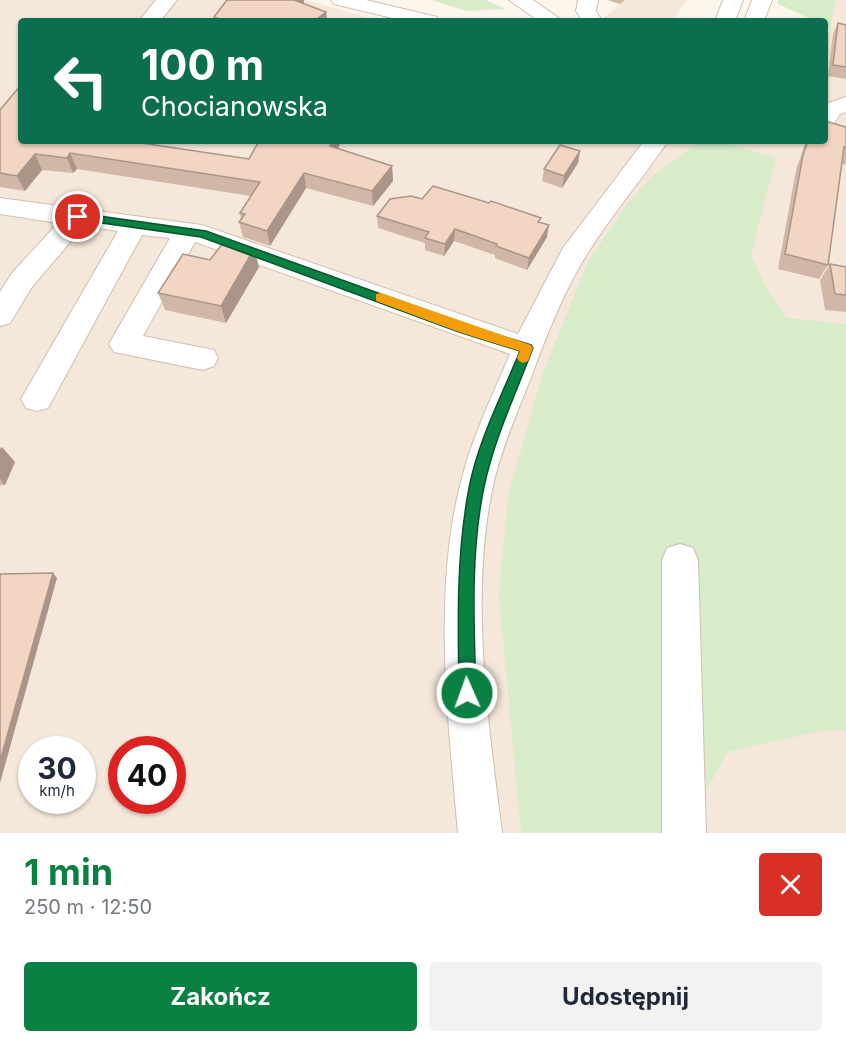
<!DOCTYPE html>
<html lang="pl">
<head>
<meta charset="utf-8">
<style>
  :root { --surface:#fff; --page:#f2f2f3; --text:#1f2937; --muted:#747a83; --accent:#0b8043 }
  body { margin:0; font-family:Inter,sans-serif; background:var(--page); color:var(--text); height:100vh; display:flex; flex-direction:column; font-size:22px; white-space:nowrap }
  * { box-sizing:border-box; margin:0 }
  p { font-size:20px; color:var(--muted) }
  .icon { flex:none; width:33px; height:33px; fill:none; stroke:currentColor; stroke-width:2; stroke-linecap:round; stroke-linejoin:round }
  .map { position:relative; height:833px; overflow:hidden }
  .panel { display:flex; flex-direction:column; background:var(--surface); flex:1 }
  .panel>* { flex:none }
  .hud { position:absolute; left:18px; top:18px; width:810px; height:126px; border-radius:6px; box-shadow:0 2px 4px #0004; background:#0b6e4f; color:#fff; overflow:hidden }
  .speed { position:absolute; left:18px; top:736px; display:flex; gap:12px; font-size:30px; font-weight:700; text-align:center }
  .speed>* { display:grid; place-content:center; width:78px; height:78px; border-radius:50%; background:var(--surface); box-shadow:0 2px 4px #0004; line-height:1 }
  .speed small { font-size:15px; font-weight:400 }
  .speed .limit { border:9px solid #d22; background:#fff; color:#111 }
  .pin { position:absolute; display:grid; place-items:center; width:51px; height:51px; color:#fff; margin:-26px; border:3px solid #fff; border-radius:50%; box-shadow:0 2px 6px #0007 }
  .me { position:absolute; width:66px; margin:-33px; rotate:358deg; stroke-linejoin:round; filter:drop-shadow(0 0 4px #0008) }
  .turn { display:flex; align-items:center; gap:21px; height:126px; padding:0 24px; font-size:27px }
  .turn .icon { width:78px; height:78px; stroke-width:2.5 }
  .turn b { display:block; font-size:42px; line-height:51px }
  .round { display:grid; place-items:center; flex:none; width:63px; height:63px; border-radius:6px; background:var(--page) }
  .overview { display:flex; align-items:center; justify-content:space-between; height:102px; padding:0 24px }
  h1 { font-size:36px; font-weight:700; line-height:45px; color:var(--accent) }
  .action { display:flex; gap:12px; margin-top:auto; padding:12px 24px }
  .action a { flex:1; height:69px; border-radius:6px; background:var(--accent); color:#fff; font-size:24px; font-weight:700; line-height:69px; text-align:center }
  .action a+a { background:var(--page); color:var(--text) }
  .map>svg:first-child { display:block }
  .residential { fill:#f5e8da; fill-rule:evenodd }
  .green { fill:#d8ecc9 }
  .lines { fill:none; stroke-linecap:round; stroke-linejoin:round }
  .minor-casing { stroke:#d1beb0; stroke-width:2 }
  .minor { fill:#fff; fill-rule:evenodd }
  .wall { fill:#d1b7a8 }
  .shaded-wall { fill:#aa9588 }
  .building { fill:#f3d5c3; stroke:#aa9588; stroke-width:1.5 }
  .route { fill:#0b8043; stroke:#07532c; stroke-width:1.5 }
  .slow { fill:#f59e0b }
</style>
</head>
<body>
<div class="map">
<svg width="846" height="833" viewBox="0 0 846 833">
  <rect width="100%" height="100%" fill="#fdf6ec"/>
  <!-- residential -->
  <g class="residential">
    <path d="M0 0H306L380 21H21V141H825V49L836 0H846V833H0ZM32 750H82V801H32ZM122 750H172V801H122Z"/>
    <polygon points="608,0 687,0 672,21 605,21 603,18 620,5"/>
  </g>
  <!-- green -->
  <g class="green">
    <polygon points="432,0 486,0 506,9 466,11"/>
    <polygon points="778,0 836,0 830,28 825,25 825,21 815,21 778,4"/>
    <polygon points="700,141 721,141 776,158 751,255 768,291 787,318 846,324 846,730 821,731 728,752 682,833 521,833 499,596 508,496 542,376 588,261 630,200 655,174"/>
  </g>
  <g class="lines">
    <!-- minor casing -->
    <g class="minor-casing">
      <g id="minor">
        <polygon points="156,0 177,0 160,21 139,21"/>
        <polygon points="331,0 366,0 437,17 440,21 405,21 334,4"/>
        <polygon points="509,0 533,0 563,21 539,21"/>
        <polygon points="578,0 598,0 596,11 602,21 582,21 576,11"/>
        <polygon points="723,0 743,0 735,21 715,21"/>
        <polygon points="752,0 772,0 764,21 744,21"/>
        <polygon points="846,97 846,112 840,114 833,125 825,127 825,104"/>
        <path d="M644 141H668C638 185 603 225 577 271 559 304 545 339 532 375 519 408 504 442 495 477 468 589 488 720 502 833H458C448 719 432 589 462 478 473 435 493 394 510 354L195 242 143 336 214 350 218 358 214 366 203 370 114 352 109 344 170 238 142 235 48 408 37 411 26 408 21 399 118 231 84 226 32 287 10 323 0 326V292L12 273 58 223 0 214V198L202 225 518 334 563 248Z"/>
        <polygon points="680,544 693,548 698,560 706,833 662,833 662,560 667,548"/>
      </g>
    </g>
    <!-- minor -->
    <use href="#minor" class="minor"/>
  </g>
  <!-- wall -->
  <g class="wall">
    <polygon points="227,0 304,0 304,4 326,12 327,21 215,21 214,17"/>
    <polygon points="608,0 625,0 620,4"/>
    <polygon points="838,23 846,25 846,79 828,76 833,34"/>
    <polygon points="0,110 21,141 249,159 259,141 341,141 338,149 392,166 393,181 373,206 306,188 270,246 243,237 239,222 241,219 240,213 251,196 77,169 73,173 42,170 25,191 0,187"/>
    <polygon points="846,127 846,165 842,164 828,265 819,279 778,269 796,170 806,141 825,141"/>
    <polygon points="580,151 578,163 562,188 542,181 544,169"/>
    <polygon points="422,199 540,222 547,237 527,270 495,258 495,255 454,241 444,256 425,250 425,243 378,228 377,216"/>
    <polygon points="254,249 259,267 226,323 165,310 158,293 210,260"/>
    <polygon points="830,264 846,267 846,312 825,310 820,280"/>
    <polygon points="0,447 15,462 5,485 1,485 0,487"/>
  </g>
  <!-- shaded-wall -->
  <g class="shaded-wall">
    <polygon points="294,0 304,0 304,3 295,11"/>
    <polygon points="326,12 327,21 314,21"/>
    <polygon points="332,141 341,141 332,162 330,146"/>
    <polygon points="580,151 578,163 562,188 564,176"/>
    <polygon points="70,153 77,169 73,173 67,158"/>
    <polygon points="35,154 42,170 25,191 17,176"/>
    <polygon points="392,166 393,181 373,206 372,191"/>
    <polygon points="304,173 306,188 270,246 267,231"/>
    <polygon points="549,225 547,237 527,270 529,258"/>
    <polygon points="455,229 454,241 444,256 445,244"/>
    <polygon points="254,249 259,267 226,323 221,306"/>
    <polygon points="2,447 15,462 5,485 0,479 0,450"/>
    <polygon points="53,573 57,578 0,783 0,761"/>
  </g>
  <!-- building -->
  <g class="building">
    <polygon points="227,0 294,0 326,12 314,21 224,21 214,17"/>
    <polygon points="838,23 846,25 846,67 833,65"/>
    <polygon points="21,85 21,141 128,141 249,159 259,141 332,141 330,146 392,166 372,191 304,173 267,231 239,222 245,214 240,213 260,182 70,153 67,158 35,154 17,176 0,173 0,110"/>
    <polygon points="825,121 846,127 846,147 844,147 828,265 785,254 803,155 808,141 825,141"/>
    <polygon points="560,145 580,151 564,176 544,169"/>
    <polygon points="433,186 489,203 491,201 541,218 538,222 549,225 529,258 496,246 497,244 455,229 445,244 425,238 429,232 377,216 390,199 411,196 422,199"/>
    <polygon points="226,239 254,249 221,306 158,293 183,254 210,260"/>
    <polygon points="830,264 846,267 846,295 835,294"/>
    <polygon points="53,573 0,761 0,574"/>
  </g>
  <!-- route -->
  <path class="route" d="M78 213 206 231 467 325 531 345 533 348C516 393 494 439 484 487 470 555 474 624 476 693L473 699 467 702 461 699 459 693C458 624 456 556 469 488 478 441 502 395 520 351L459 332 201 237 74 219V214Z"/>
  <!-- slow -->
  <polygon class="slow" points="381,293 531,345 533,348 528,361 523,363 519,361 517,358 520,351 459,332 376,301 376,294"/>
</svg>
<div class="speed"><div>30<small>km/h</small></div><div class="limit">40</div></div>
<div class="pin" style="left:78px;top:217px;background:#d93025"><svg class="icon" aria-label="arrive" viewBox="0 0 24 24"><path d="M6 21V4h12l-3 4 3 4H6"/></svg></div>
<svg class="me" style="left:467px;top:693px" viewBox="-20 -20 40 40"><circle r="17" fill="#0b8043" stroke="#fff" stroke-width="3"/><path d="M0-11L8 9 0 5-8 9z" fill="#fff"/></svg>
<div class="hud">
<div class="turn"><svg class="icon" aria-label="left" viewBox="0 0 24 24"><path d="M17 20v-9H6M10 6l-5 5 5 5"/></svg><div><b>100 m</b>Chocianowska</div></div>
</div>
</div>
<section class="panel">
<div class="overview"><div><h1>1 min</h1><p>250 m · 12:50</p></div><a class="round" style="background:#d93025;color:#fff"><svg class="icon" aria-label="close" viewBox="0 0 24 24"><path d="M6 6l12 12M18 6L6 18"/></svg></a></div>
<div class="action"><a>Zakończ</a><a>Udostępnij</a></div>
</section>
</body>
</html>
